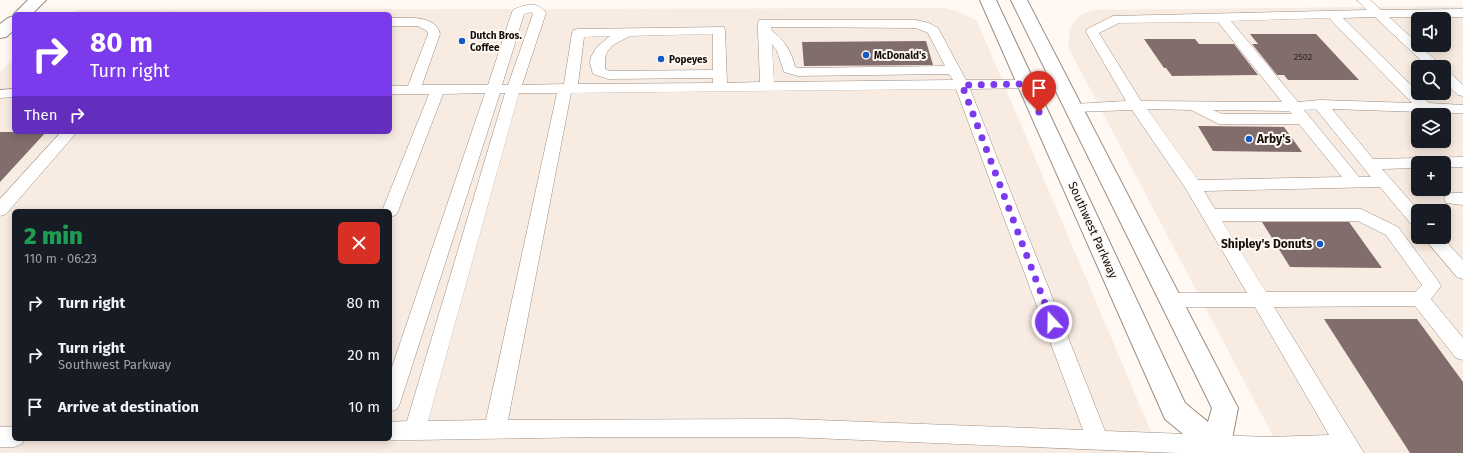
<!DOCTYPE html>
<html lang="en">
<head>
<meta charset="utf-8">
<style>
  :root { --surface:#171b24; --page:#20242c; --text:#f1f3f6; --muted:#9ea1a6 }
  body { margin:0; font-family:"Fira Sans",sans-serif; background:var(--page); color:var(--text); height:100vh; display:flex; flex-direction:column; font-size:15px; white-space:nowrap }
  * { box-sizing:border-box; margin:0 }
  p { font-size:13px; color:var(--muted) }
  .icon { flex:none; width:22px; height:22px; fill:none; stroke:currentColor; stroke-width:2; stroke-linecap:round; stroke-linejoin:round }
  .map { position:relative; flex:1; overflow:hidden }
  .drawer { position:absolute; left:12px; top:209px; width:380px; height:232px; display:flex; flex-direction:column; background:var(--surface); border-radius:6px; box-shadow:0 2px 10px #0003 }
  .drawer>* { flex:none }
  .guide { position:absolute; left:12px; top:12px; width:380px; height:122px; border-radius:6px; box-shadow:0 2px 10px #0003; background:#7c3aed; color:#fff; overflow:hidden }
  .controls { position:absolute; left:1411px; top:12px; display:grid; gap:8px }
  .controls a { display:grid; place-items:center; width:40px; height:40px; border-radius:6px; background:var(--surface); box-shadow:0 2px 10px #0003; font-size:20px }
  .pin { position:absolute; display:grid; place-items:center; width:34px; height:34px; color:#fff; margin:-41px -17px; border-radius:50% 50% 50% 0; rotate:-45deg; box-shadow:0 0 4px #0007 }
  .pin .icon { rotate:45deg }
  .me { position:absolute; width:44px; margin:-22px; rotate:339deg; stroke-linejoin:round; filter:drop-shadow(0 0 3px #0008) }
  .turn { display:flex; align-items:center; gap:14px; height:84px; padding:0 12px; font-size:18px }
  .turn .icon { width:52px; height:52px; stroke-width:2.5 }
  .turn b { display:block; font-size:28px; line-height:34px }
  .then { display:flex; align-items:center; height:38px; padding:0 12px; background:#0003; gap:8px; font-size:15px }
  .round { display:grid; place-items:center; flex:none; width:42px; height:42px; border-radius:6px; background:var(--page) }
  .head { display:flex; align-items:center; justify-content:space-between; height:68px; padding:0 12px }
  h1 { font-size:24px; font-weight:800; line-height:30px; color:#1e9e55 }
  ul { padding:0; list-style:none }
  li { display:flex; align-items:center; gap:12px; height:52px; padding:0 12px }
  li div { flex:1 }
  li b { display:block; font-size:15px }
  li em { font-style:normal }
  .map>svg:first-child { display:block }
  .built { fill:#f8ebe1; fill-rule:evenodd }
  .building { fill:#816d6b }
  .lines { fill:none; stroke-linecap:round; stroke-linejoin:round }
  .lane-casing { stroke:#9c8d81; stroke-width:1 }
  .secondary-casing { stroke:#9c8d81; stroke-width:2 }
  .lane { fill:#fff; fill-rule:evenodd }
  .secondary { fill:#fff; fill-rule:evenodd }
  .route { stroke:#7c3aed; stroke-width:7; stroke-dasharray:0 12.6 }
  .poi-dot { fill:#135ac5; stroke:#fff8f3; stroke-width:1.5 }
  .labels { text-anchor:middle; stroke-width:4; stroke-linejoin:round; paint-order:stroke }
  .far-number-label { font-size:9px; fill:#2f2622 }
  .far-poi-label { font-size:10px; font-weight:bold; fill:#140e0a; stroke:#fff8f3; text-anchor:start }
  .poi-label { font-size:12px; font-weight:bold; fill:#140e0a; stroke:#fff8f3; text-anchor:start }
  .street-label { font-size:12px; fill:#140e0a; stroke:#fff8f3 }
</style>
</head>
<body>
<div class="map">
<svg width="1463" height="453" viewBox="0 0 1463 453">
  <rect width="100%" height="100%" fill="#fff8f3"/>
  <!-- built -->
  <g class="built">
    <path d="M1463 6V453H1282L1068 47 1070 28 1079 16 1092 10ZM1418 19H1444V45H1418ZM1418 67H1444V93H1418ZM1418 115H1444V141H1418ZM1418 163H1444V189H1418ZM1418 211H1444V237H1418Z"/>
    <path d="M946 8 962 13 977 21 1160 453H0V72L14 59V132H390V14H65L78 10ZM14 211H390V439H14Z"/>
  </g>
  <!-- building -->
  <g class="building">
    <polygon points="1250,34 1316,34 1359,80 1288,80 1284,75 1277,75 1252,44 1258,44"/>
    <polygon points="1144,39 1195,39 1199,44 1234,44 1258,75 1172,76 1166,68 1164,68"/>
    <polygon points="926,41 933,65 804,66 802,42"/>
    <polygon points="1198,126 1284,127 1302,152 1213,151"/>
    <polygon points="0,132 46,132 0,182"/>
    <polygon points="1262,222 1349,222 1382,268 1290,267"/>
    <polygon points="1324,319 1417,319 1463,382 1463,453 1410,453"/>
  </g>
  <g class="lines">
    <!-- lane casing -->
    <g class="lane-casing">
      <g id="lane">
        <path d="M1357 0H1370L1381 10 1463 9V17H1389L1443 67H1428L1375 17 1343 18 1429 103 1463 105V113H1426L1421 112 1332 109 1373 159 1463 157V167H1444V163H1418V168L1382 169 1419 211 1418 227 1412 225 1380 187 1204 191 1215 209H1361L1398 227 1438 281 1441 286 1431 299 1463 338V360L1456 358 1415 306 1274 307 1364 453H1177L789 437H597L415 440H390L386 439H390V422L407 421 505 93H500L400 403 397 409 390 412V373L485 93 443 94 398 211 396 215 390 217V211H382L429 94H390V86H408L428 34 427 31 418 26H390V18C405 18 436 14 440 34L422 85H488L512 12 514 9C527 5 536 0 546 13L522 85 564 84 572 33 573 30 578 29 724 27 725 30 727 83 760 82 758 31V23L759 20H916L929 23 938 28 966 80H1026L1031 81 1033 84 1031 87 1026 88 970 89 1105 431 1269 437 1329 435 1255 307H1171L1164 305 1162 300 1164 295 1171 293H1247L1186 189 1132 110 1074 112 1069 111 1067 108 1069 105 1074 104 1126 101 1086 32 1087 29 1113 16 1367 10ZM531 12 533 14 508 85H502L524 14ZM1329 18 1412 103 1320 100 1298 102 1231 21ZM1218 22 1282 102 1141 101 1099 33 1119 23ZM771 27 916 28 928 33 945 66 799 68 795 67C791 50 784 40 771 30ZM713 34V70L610 71 605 69V57L607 52 613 45 630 36ZM610 36 596 48 591 57 590 63 593 74 608 79 713 78V83L578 84 584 37ZM772 44 777 51 784 72 798 76 949 74 953 80 774 82ZM956 89 1083 430 789 419 508 420 571 93ZM519 93H557L486 420 428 421ZM1147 109 1191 110 1219 124H1299L1342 177 1198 180ZM1316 109 1371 177H1359L1304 110ZM1213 110 1289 111 1292 114H1222ZM1222 221H1358L1386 235 1422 285 1415 292H1266Z"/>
        <polygon points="1444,71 1449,72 1463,85 1463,96 1458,95 1444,82"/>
        <polygon points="14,89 14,97 0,98 0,90"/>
        <polygon points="61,132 77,132 6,214 0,216 0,199"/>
        <polygon points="1452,193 1463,193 1463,205 1446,203 1444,199 1446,195"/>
        <polygon points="1423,237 1442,237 1463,260 1463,279 1457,277"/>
        <polygon points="0,427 14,427 14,439 24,439 22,444 14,447 0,447"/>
      </g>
    </g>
    <!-- secondary casing -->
    <g class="secondary-casing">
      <g id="secondary">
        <polygon points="28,0 46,0 32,14 14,14"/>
        <polygon points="980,0 996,0 1185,403 1208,422 1212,408 1011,0 1027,0 1238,408 1231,444 1235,453 1206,453 1165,419"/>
        <polygon points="14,16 14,30 6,37 0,38 0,24 8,18"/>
      </g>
    </g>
    <!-- lane -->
    <use href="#lane" class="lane"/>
    <!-- secondary -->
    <use href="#secondary" class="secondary"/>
  </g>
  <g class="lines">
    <!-- route -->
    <polyline class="route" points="1039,112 1026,84 962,85 1052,322"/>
  </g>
  <!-- markers -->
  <g class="poi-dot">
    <circle cx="462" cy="41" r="4"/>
    <circle cx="866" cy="55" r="4"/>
    <circle cx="661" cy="59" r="4"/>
    <circle cx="1249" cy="139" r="4"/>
    <circle cx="1320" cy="244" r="4"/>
  </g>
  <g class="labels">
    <!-- far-number labels -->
    <g class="far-number-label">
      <text x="1303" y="60">2502</text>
    </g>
    <!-- far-poi labels -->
    <g class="far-poi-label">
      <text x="470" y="39">Dutch Bros.<tspan x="470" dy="12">Coffee</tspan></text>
      <text x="874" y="59">McDonald's</text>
      <text x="669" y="63">Popeyes</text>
    </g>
    <!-- poi labels -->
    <g class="poi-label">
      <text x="1257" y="143">Arby's</text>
      <text x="1312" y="248" text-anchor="end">Shipley's Donuts</text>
    </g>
    <!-- street labels -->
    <g class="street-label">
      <text transform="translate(1093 230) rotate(66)" y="4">Southwest Parkway</text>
    </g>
  </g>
</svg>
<div class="controls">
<a><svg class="icon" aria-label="sound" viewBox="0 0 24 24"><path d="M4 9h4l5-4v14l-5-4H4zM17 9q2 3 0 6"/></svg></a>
<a><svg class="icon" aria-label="search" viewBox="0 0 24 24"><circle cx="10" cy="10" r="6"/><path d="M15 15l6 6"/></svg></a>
<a><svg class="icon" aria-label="layers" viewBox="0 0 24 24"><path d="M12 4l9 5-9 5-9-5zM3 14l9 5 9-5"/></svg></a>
<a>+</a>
<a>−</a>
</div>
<div class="pin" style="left:1039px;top:112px;background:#d93025"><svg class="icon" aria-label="arrive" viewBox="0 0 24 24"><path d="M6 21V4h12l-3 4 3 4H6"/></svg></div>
<svg class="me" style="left:1052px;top:322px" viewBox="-20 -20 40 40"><circle r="17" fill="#7c3aed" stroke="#fff" stroke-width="3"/><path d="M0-11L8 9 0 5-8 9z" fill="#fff"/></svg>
<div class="guide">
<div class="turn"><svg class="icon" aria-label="right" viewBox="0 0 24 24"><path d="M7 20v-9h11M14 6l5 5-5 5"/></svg><div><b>80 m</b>Turn right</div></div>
<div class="then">Then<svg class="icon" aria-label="right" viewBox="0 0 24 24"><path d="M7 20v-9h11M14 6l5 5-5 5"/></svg></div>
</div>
<section class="drawer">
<div class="head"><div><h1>2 min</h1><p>110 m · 06:23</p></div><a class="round" style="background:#d93025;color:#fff"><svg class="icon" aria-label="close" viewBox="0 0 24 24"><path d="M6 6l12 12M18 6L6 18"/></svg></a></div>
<ul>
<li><svg class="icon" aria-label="right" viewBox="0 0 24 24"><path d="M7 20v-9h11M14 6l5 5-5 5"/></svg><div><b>Turn right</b></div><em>80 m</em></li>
<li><svg class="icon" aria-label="right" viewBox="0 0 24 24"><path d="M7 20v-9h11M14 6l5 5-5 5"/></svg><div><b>Turn right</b><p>Southwest Parkway</p></div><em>20 m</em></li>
<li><svg class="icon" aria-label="arrive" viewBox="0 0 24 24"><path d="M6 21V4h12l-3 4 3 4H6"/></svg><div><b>Arrive at destination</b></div><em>10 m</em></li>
</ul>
</section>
</div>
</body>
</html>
